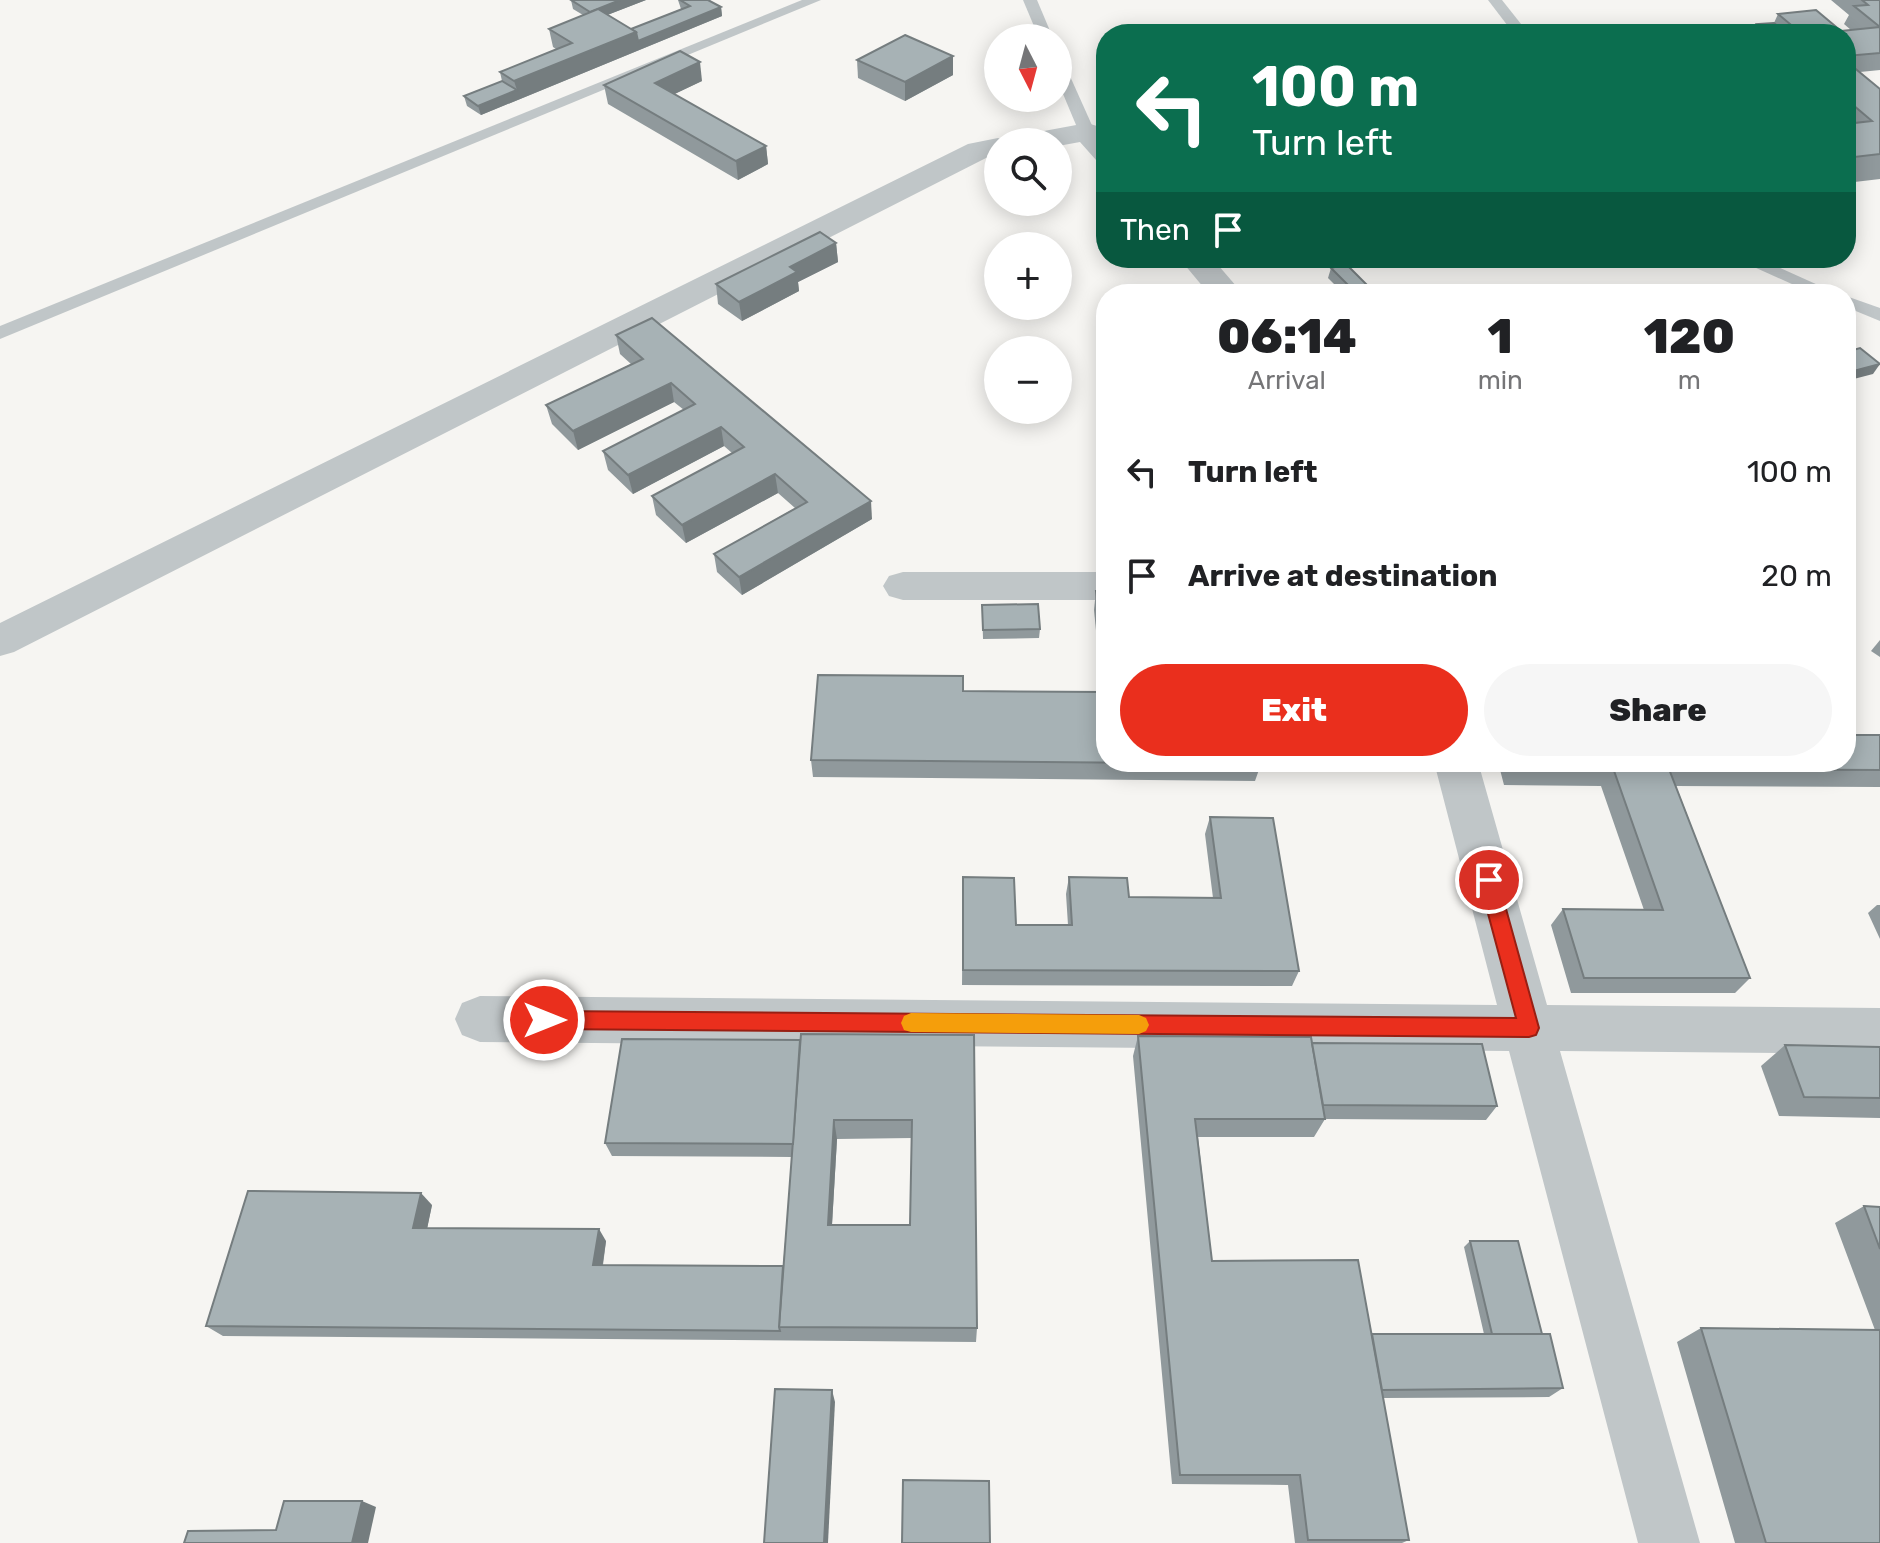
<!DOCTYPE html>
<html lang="en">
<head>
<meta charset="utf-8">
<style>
	:root { --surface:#fff; --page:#f6f6f6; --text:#202124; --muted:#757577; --accent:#ea2f1d }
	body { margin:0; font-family:Rubik,sans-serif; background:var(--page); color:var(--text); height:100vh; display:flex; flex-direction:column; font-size:30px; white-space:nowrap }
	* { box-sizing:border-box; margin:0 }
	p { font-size:26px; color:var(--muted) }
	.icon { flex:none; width:44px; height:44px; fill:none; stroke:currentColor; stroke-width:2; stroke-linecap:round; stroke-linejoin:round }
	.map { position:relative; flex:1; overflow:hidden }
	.sheet { position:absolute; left:1096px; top:284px; width:760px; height:488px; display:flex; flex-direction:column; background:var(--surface); border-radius:32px; box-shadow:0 4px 20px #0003 }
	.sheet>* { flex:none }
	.hud { position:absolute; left:1096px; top:24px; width:760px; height:244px; border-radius:32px; box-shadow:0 4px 20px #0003; background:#0b6e4f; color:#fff; overflow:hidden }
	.needle { width:52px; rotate:174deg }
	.fabs { position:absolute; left:984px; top:24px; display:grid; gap:16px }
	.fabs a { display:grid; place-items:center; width:88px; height:88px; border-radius:50%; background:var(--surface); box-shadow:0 4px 20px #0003; font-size:40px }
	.pin { position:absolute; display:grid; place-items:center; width:68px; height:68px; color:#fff; margin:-34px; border:4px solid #fff; border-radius:50%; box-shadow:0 2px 8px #0007 }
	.me { position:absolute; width:88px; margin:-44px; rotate:90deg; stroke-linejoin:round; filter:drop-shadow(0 0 6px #0008) }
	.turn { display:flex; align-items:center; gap:28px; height:168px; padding:0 24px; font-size:36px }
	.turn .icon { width:104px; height:104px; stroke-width:2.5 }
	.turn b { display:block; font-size:56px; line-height:68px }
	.then { display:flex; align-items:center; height:76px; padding:0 24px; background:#0003; gap:16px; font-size:30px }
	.eta { display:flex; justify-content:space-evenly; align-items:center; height:136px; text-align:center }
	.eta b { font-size:48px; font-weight:800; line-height:56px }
	.cta { display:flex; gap:16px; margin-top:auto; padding:16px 24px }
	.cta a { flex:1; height:92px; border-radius:48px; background:var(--accent); color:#fff; font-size:32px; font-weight:800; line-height:92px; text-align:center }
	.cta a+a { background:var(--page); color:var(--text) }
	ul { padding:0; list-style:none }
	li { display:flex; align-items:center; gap:24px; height:104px; padding:0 24px }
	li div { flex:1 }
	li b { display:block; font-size:30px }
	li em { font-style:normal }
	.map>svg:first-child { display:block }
</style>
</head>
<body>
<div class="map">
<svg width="1880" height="1543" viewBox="0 0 1880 1543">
	<rect width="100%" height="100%" fill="#f6f5f2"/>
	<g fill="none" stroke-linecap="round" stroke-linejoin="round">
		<!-- lane -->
		<g fill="#c0c6c8" fill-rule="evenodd">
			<polygon points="802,0 821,0 0,339 0,326"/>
			<polygon points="1023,0 1037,0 1053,38 1039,38"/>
			<polygon points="1488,0 1502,0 1529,34 1514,34"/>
			<polygon points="1058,61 1065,65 1095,132 1093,135 1081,135 1079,132 1058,82"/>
			<polygon points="1734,258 1758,258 1838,294 1814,294"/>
			<polygon points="1846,296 1880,308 1880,321 1846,307"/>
		</g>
		<!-- street -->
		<g fill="#c0c6c8" fill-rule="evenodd">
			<polygon points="1087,123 1097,126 1106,136 1106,163 1096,160 1080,142 1058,146 1058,142 1012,142 1017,136"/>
			<polygon points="998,138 1009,142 998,142 998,156 986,158 14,652 0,656 0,623 968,144"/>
			<polygon points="1179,258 1212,258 1243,294 1209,294"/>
			<polygon points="903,572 1106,572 1106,600 903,600 889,596 883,586 889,576"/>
			<polygon points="1434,762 1478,762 1547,1005 1880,1008 1880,1054 1560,1051 1700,1543 1638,1543 1509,1051 480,1042 462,1035 455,1019 462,1003 480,996 1497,1005"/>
		</g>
	</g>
	<!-- wall -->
	<g fill="#90999c" fill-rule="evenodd">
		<polygon points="571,0 646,0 607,15 631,29 681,9 678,0 708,0 721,7 722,16 481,115 467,106 464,96 502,81 500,72 556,49 553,47 549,29 583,15 573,9"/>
		<polygon points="1831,0 1880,0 1880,70 1860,72 1880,89 1880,179 1846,183 1846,34 1752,34 1757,24 1774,23 1778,14 1841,31 1851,30 1844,24 1849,15"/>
		<polygon points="857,60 953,75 905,101 858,78"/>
		<polygon points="702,81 674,94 766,146 768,164 738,180 608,104 604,85"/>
		<polygon points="836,243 838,262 798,282 799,291 742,321 718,304 716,284"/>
		<polygon points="1331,268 1376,294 1344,294 1328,278"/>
		<polygon points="616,335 872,519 742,595 717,572 714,554 795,508 778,493 686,543 656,515 652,496 732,453 724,446 633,494 608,470 603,451 684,410 674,402 578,450 552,424 546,405 631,364 620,354"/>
		<polygon points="1096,591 1106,591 1106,671 1100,671 1094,610"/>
		<polygon points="982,605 1040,629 1039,638 983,639"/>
		<polygon points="1880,640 1880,657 1871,651"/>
		<polygon points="963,691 1106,762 1261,764 1255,781 813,777 811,760"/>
		<polygon points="1880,735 1880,787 1676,786 1750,978 1735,993 1571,993 1551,925 1563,909 1644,910 1601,786 1504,785 1498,762 1846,762"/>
		<polygon points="1210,817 1299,971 1292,986 962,985 963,877 1016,925 1068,925 1066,894 1069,877 1129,897 1213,898 1205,834"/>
		<polygon points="1877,905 1880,905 1880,939 1868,913"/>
		<path d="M974,1035L977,1328L976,1342L223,1336L206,1326L432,1205L427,1228L606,1241L603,1265L783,1266L792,1157L612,1156L605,1143L800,1040ZM912,1138L910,1225H832L837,1139Z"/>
		<polygon points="1138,1036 1312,1043 1497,1106 1486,1120 1325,1119 1314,1137 1198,1137 1212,1261 1372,1334 1484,1334 1464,1247 1470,1241 1542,1334 1563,1388 1549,1397 1383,1398 1409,1540 1402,1543 1295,1543 1288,1485 1172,1484 1133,1056"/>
		<polygon points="1785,1045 1880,1047 1880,1118 1779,1116 1761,1066"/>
		<polygon points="1864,1206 1880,1207 1880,1543 1735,1543 1677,1342 1701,1328 1875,1330 1835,1223"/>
	</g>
	<!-- shaded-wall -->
	<g fill="#757d7f">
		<polygon points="620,0 646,0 592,21 590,12"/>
		<polygon points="721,7 722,16 481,115 478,106 517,90 514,81 636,32"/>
		<polygon points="953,56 953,75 905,101 905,82"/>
		<polygon points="700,62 702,81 658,102 655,83"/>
		<polygon points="766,146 768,164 738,180 736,161"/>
		<polygon points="836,243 838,262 798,282 799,291 742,321 739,302 790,267"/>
		<polygon points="1880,364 1873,374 1846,381 1846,373"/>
		<polygon points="671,383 674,402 578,450 573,431"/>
		<polygon points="721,427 724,446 633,494 628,475"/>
		<polygon points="775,474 778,493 686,543 682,525"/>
		<polygon points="871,501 872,519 742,595 739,577"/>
		<polygon points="834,1120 837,1139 831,1241 828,1225"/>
		<polygon points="421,1193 432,1205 425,1239 413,1228"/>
		<polygon points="599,1229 606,1241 601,1276 593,1265"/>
		<polygon points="832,1390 835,1402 828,1543 824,1543"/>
		<polygon points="362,1501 376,1507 368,1543 352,1543"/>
	</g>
	<!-- building -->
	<g fill="#a7b2b5" stroke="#757d7f" stroke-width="2" fill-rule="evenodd">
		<polygon points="571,0 620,0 590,12"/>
		<polygon points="680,0 708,0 721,7 638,41 636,32 631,29 690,6"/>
		<polygon points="1862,0 1880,0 1880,27 1854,6 1868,5"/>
		<polygon points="598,9 636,32 514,81 500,72 572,43 549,29"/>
		<polygon points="1816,10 1841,31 1880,27 1880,53 1846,56 1846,34 1802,34 1778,14"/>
		<polygon points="1774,23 1787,34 1756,34 1766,33 1757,24"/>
		<polygon points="905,35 953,56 905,82 857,60"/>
		<polygon points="680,51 700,62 655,83 766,146 736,161 604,85"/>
		<polygon points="1846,61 1880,89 1880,154 1846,158 1846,124 1872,121 1846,99"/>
		<polygon points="502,81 517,90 478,106 464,96"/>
		<polygon points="820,232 836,243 790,267 797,272 739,302 716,284"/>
		<polygon points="1346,264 1376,294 1357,294 1331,268"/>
		<polygon points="652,318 871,501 739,577 714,554 807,502 775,474 682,525 652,496 744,447 721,427 628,475 603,451 695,404 671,383 573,431 546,405 643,359 616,335"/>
		<polygon points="1860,348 1880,364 1846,373 1846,352"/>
		<polygon points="1096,591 1106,591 1106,653 1103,653"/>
		<polygon points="1038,604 1040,629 983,630 982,605"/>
		<polygon points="818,675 963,676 963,691 1104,692 1106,717 1106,762 1260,762 1261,764 811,760"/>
		<polygon points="1846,735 1880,735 1880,770 1669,769 1750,978 1584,978 1563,909 1663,910 1613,768 1515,768 1513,762 1846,762"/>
		<polygon points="1210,817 1273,818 1299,971 963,970 963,877 1014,878 1016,925 1072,925 1069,877 1127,878 1129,897 1221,898"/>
		<path d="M801,1034L974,1035L977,1328L779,1327ZM834,1120H912L910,1225H828Z"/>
		<polygon points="1138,1036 1311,1037 1325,1119 1195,1119 1212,1261 1358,1260 1409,1540 1308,1540 1300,1475 1180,1475"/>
		<polygon points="622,1039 800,1040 793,1144 605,1143"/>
		<polygon points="1312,1043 1482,1044 1497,1106 1323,1105"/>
		<polygon points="1785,1045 1880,1047 1880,1098 1804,1097"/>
		<polygon points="248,1191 421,1193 413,1228 599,1229 593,1265 783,1266 779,1327 780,1331 206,1326"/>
		<polygon points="1864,1206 1880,1207 1880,1249"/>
		<polygon points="1470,1241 1518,1241 1542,1334 1492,1334"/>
		<polygon points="1701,1328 1880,1330 1880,1543 1766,1543"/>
		<polygon points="1372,1334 1550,1334 1563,1388 1382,1390"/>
		<polygon points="775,1389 832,1390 824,1543 764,1543"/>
		<polygon points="903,1480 989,1481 990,1543 902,1543"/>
		<polygon points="284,1501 362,1501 352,1543 184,1543 188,1531 276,1530"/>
	</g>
	<!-- route -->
	<polygon fill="#ea2f1d" stroke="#981f13" stroke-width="2" points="1489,872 1495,874 1498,880 1539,1028 1536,1035 1529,1037 544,1029 537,1027 533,1020 537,1013 544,1011 1516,1018 1479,880 1482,874"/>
	<!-- slow -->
	<polygon fill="#f59e0b" points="911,1013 1139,1015 1146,1018 1149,1025 1146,1031 1139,1034 911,1032 904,1030 901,1023 904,1016"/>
</svg>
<div class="fabs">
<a><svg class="needle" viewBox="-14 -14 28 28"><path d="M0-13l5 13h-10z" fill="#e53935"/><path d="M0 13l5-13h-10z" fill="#757577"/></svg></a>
<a><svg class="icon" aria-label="search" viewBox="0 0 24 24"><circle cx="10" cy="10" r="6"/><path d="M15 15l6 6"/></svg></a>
<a>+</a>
<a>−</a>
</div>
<div class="pin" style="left:1489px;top:880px;background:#d93025"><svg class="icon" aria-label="arrive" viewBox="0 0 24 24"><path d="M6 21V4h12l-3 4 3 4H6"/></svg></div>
<svg class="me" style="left:544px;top:1020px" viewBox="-20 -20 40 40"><circle r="17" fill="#ea2f1d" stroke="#fff" stroke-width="3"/><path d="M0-11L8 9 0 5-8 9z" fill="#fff"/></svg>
<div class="hud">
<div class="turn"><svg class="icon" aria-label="left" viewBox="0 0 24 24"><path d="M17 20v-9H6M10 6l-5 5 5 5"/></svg><div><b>100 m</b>Turn left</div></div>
<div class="then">Then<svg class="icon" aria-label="arrive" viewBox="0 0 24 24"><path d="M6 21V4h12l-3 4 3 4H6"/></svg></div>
</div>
<section class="sheet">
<div class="eta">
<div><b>06:14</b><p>Arrival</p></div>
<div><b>1</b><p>min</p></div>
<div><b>120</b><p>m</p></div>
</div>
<ul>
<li><svg class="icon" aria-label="left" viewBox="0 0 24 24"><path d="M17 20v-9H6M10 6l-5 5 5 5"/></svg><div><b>Turn left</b></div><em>100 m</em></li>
<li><svg class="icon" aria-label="arrive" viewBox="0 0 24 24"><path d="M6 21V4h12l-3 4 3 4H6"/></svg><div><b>Arrive at destination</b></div><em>20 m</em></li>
</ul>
<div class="cta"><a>Exit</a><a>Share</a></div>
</section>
</div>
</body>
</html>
